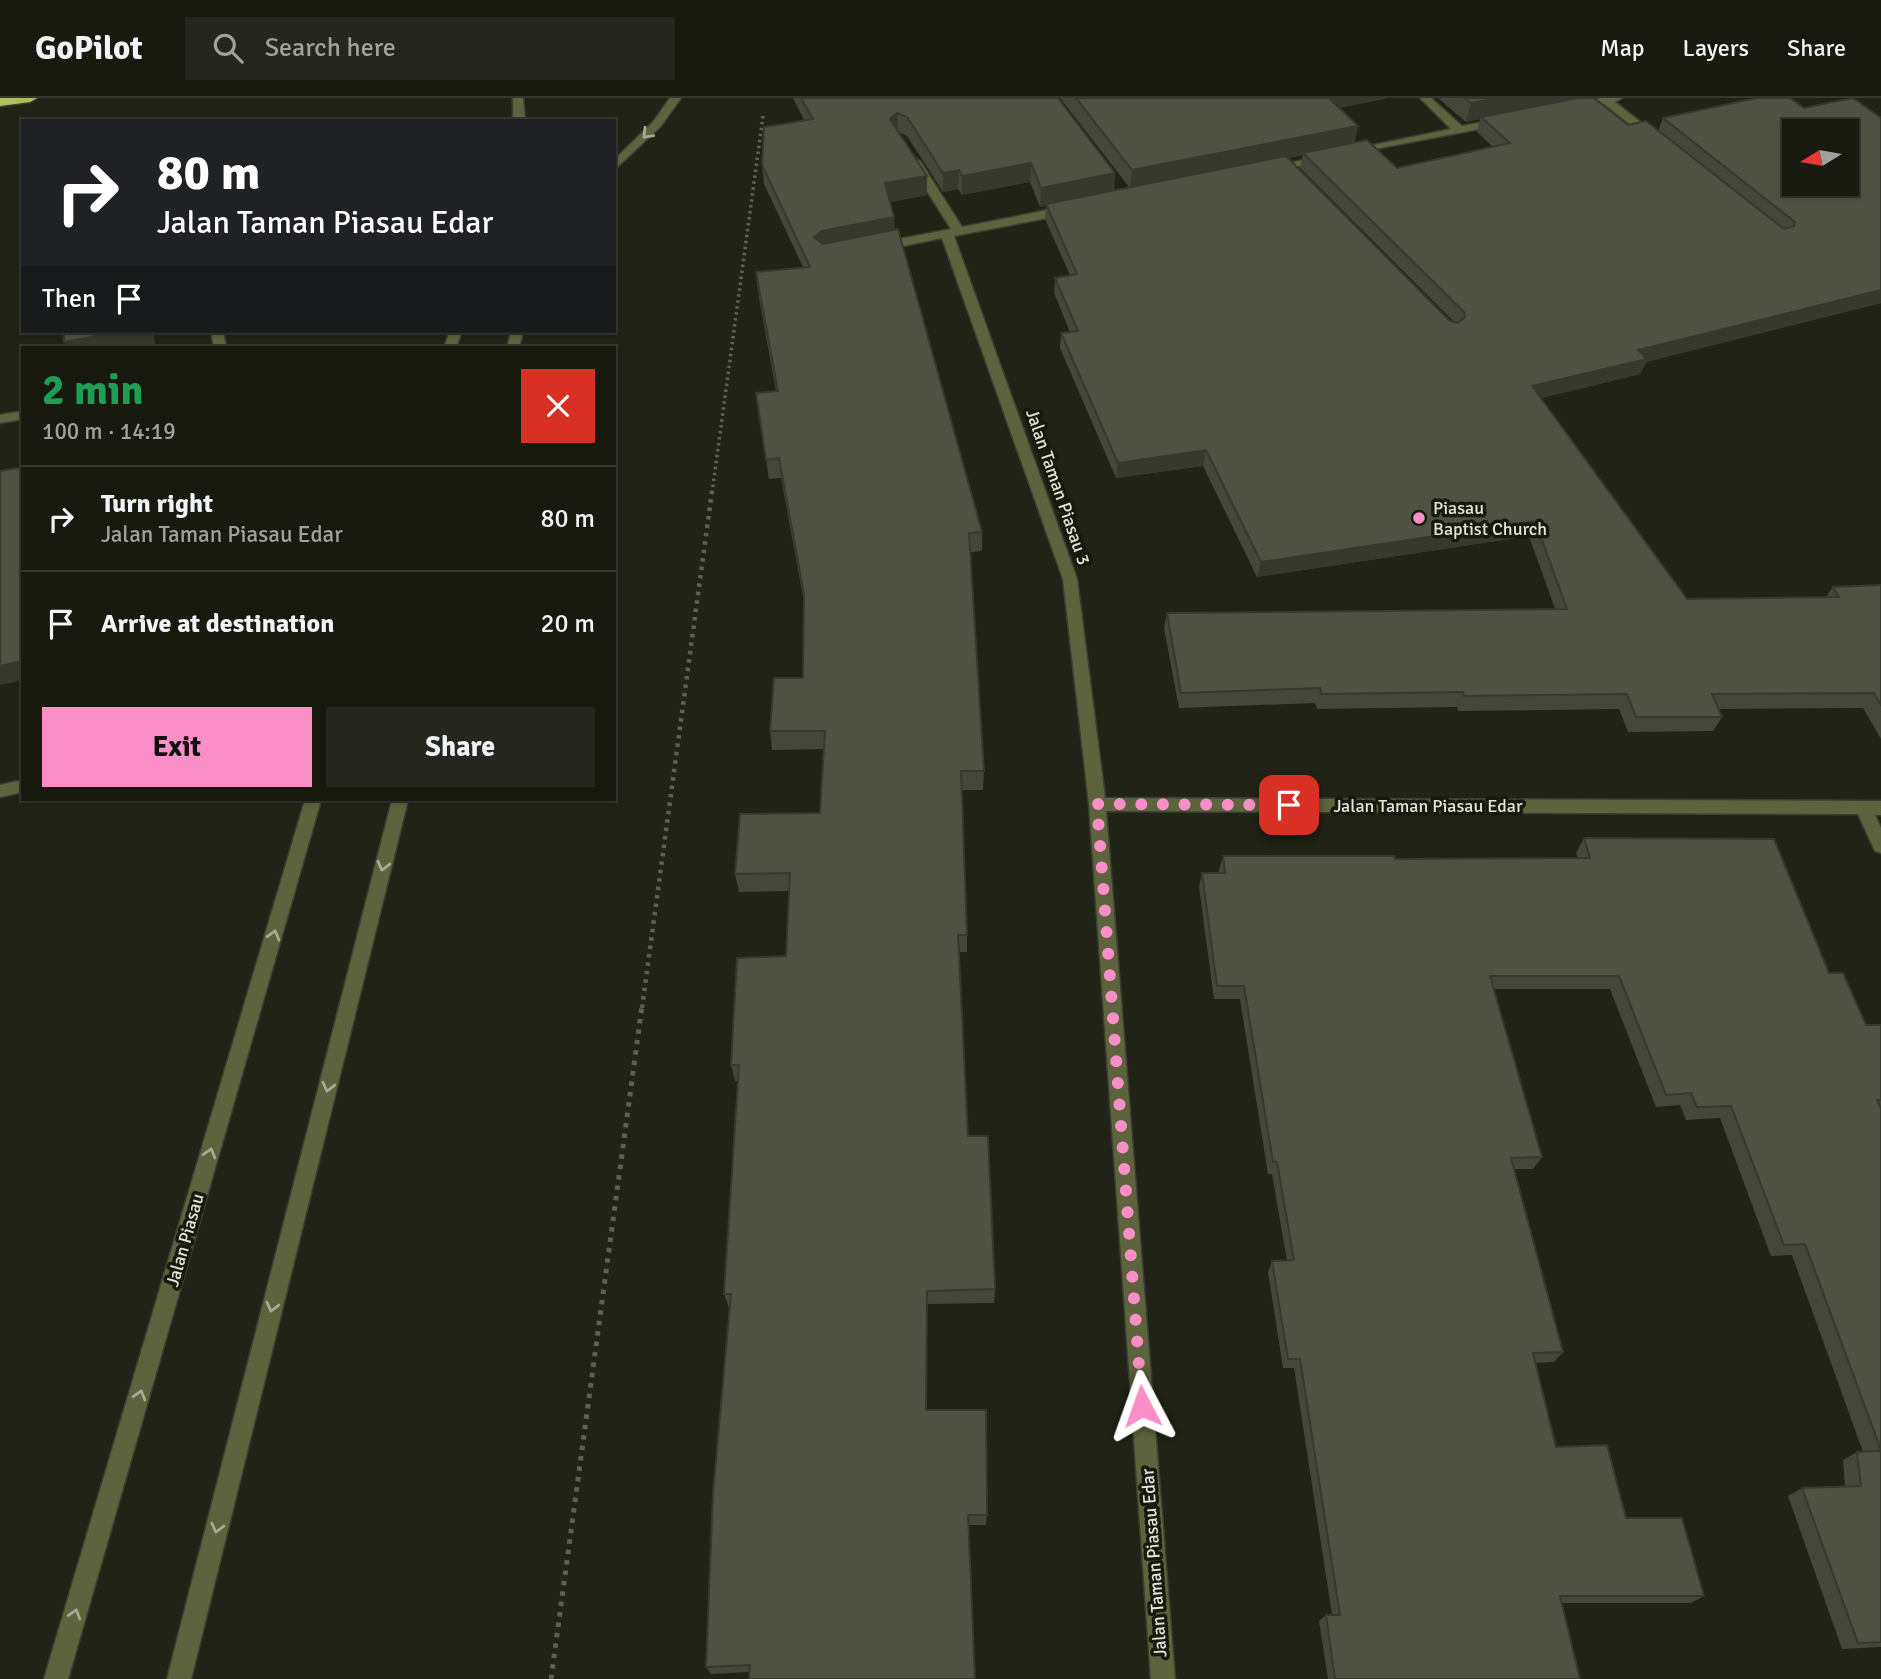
<!DOCTYPE html>
<html lang="en">
<head>
<meta charset="utf-8">
<style>
	:root { --surface:#181a10; --page:#25271e; --text:#f1f3f6; --muted:#9fa19f; --line:#363830; --accent:#fa8fc8 }
	body { margin:0; font-family:Signika,sans-serif; background:var(--page); color:var(--text); height:100vh; display:flex; flex-direction:column; font-size:26px; white-space:nowrap }
	* { box-sizing:border-box; margin:0 }
	p { font-size:23px; color:var(--muted) }
	.icon { flex:none; width:38px; height:38px; fill:none; stroke:currentColor; stroke-width:2; stroke-linecap:round; stroke-linejoin:round }
	.map { position:relative; flex:1; overflow:hidden }
	.drawer { position:absolute; left:21px; top:248px; width:595px; height:455px; display:flex; flex-direction:column; background:var(--surface); border-radius:0px; box-shadow:0 2px 5px #0004,0 0 0 2px var(--line) }
	.drawer>* { flex:none }
	.top-card { position:absolute; left:21px; top:21px; width:595px; height:214px; border-radius:0px; box-shadow:0 2px 5px #0004,0 0 0 2px var(--line); background:#202124; color:#fff; overflow:hidden }
	.needle { width:46px; rotate:259deg }
	.controls { position:absolute; left:1782px; top:21px; display:grid; gap:14px }
	.controls a { display:grid; place-items:center; width:77px; height:77px; border-radius:0px; background:var(--surface); box-shadow:0 2px 5px #0004,0 0 0 2px var(--line); font-size:35px }
	.pin { position:absolute; display:grid; place-items:center; width:60px; height:60px; color:#fff; margin:-30px; border-radius:14px; box-shadow:0 4px 10px #0006 }
	.me { position:absolute; width:77px; margin:-38px; rotate:356deg; stroke-linejoin:round; filter:drop-shadow(0 0 5px #0008) }
	.turn { display:flex; align-items:center; gap:24px; height:147px; padding:0 21px; font-size:32px }
	.turn .icon { width:91px; height:91px; stroke-width:2.5 }
	.turn b { display:block; font-size:49px; line-height:60px }
	.then { display:flex; align-items:center; height:66px; padding:0 21px; background:#0003; gap:14px; font-size:26px }
	.round { display:grid; place-items:center; flex:none; width:74px; height:74px; border-radius:0px; background:var(--page) }
	.headline { display:flex; align-items:center; justify-content:space-between; height:119px; padding:0 21px }
	h1 { font-size:42px; font-weight:700; line-height:52px; color:#1e9e55 }
	.cta { display:flex; gap:14px; margin-top:auto; padding:14px 21px }
	.cta a { flex:1; height:80px; border-radius:0px; background:var(--accent); color:#111; font-size:28px; font-weight:700; line-height:80px; text-align:center }
	.cta a+a { background:var(--page); color:var(--text) }
	ul { padding:0; list-style:none }
	li { display:flex; align-items:center; gap:21px; height:105px; padding:0 21px; border-top:2px solid var(--line) }
	li div { flex:1 }
	li b { display:block; font-size:26px }
	li em { font-style:normal }
	header { display:flex; align-items:center; gap:42px; box-sizing:border-box; height:98px; padding:0 35px; background:var(--surface); border-bottom:2px solid var(--line) }
	header strong { font-size:33px }
	nav { display:flex; gap:38px; margin-inline-start:auto; font-size:24px }
	.search { width:490px; height:63px; background:var(--page); display:flex; align-items:center; gap:18px; box-sizing:border-box; padding:0 24px; border-radius:0px; color:var(--muted); font-size:26px }
	.map>svg:first-child { display:block }
</style>
</head>
<body>
<header>
<strong>GoPilot</strong>
<div class="search"><svg class="icon" aria-label="search" viewBox="0 0 24 24"><circle cx="10" cy="10" r="6"/><path d="M15 15l6 6"/></svg>Search here</div>
<nav><a>Map</a><a>Layers</a><a>Share</a></nav>
</header>
<div class="map">
<svg width="1881" height="1581" viewBox="0 0 1881 1581">
	<rect width="100%" height="100%" fill="#202316"/>
	<g fill="none" stroke-linecap="round" stroke-linejoin="round">
		<defs>
			<g id="minor">
				<polygon points="513,0 523,0 525,23 513,23"/>
				<polygon points="670,0 681,0 661,28 614,72 614,62 653,24"/>
				<polygon points="1420,0 1431,0 1462,28 1500,21 1506,24 1500,27 1349,56 1349,52 1451,31"/>
				<polygon points="1600,0 1622,0 1615,4 1657,37 1657,41 1649,41 1604,6 1575,11 1570,8"/>
				<polygon points="1325,57 1331,60 1329,62 1270,74 1264,71"/>
				<polygon points="914,60 920,63 962,129 1068,108 1074,112 1068,116 954,138 1077,481 1105,700 1881,703 1881,717 1875,717 1881,730 1881,755 1875,753 1858,716 1106,713 1175,1581 1151,1581 1089,706 1063,481 942,140 879,153 873,149 879,145 951,131 908,63"/>
				<polygon points="211,233 223,233 226,250 214,250"/>
				<polygon points="450,233 462,233 456,250 444,250"/>
				<polygon points="511,233 523,233 519,250 507,250"/>
				<polygon points="23,313 23,321 0,325 0,317"/>
				<polygon points="23,682 23,694 0,699 0,687"/>
				<polygon points="305,702 321,702 68,1581 44,1581"/>
				<polygon points="392,702 408,702 191,1581 167,1581"/>
			</g>
			<polygon id="highway" points="0,0 37,0 30,4 0,8"/>
		</defs>
		<!-- minor casing -->
		<use href="#minor" stroke="#3b3e32" stroke-width="3"/>
		<!-- highway casing -->
		<use href="#highway" stroke="#3b3e32" stroke-width="3"/>
		<!-- path-far2 -->
		<polyline stroke="#5d6054" stroke-width="3.5" stroke-dasharray="2.5 3.5" stroke-linecap="butt" points="712,395 763,18"/>
		<!-- path-far1 -->
		<polyline stroke="#5d6054" stroke-width="4.5" stroke-dasharray="3.5 5" stroke-linecap="butt" points="642,910 712,393"/>
		<!-- path -->
		<polyline stroke="#5d6054" stroke-width="5" stroke-dasharray="4.5 6" stroke-linecap="butt" points="551,1581 642,908"/>
		<!-- minor -->
		<use href="#minor" fill="#5c633d" fill-rule="evenodd"/>
		<!-- highway -->
		<use href="#highway" fill="#adbf5a" fill-rule="evenodd"/>
	</g>
	<!-- wall -->
	<g fill="#44473a" fill-rule="evenodd">
		<path d="M793,0H1058L1115,75L1114,92L1129,89L1060,0H1387L1339,10L1358,28L1354,44L1397,70L1493,49L1477,34L1480,21L1466,24L1438,0H1575L1628,27L1658,33L1663,20L1804,10L1881,20V205L1646,264L1640,276L1541,300L1687,501L1826,499L1833,489L1881,487V641L1863,610L1719,611L1722,619L1713,633L1628,634L1619,611L1458,613L1457,609L1317,611L1315,605L1179,610L1164,530L1167,515L1555,511L1529,438L1257,479L1203,368L1116,380L1060,250L1061,235L1070,234L1054,195L1055,180L1070,177L1045,121L1046,108L1040,109L1030,84L962,97L958,91L943,94L907,38L898,34L927,97L890,104L895,132L982,434V453L971,454L984,673L983,692H962L967,837V854H959L968,1038L995,1191L994,1205L927,1206L926,1312L987,1417L986,1427H968L750,1574L711,1576L706,1569L730,1210H729L724,1196L738,983H735L731,967L786,858L789,793L739,794L735,776L820,715L823,651L772,652L770,633L803,580L804,504L781,380L769,381L756,295L776,293L758,194L756,174L803,169L764,86L762,67L804,22ZM1303,57L1300,70L1454,224L1450,223L1288,60Z"/>
		<polygon points="1584,740 1829,875 1866,927 1881,927 1881,1549 1842,1551 1788,1398 1802,1390 1845,1388 1843,1362 1857,1354 1863,1354 1792,1157 1771,1158 1720,1020 1686,1022 1680,1007 1656,1009 1610,891 1494,891 1542,1059 1533,1071 1514,1071 1563,1254 1554,1264 1536,1265 1556,1349 1704,1498 1691,1505 1562,1505 1580,1581 1328,1581 1319,1523 1326,1517 1332,1517 1294,1270 1283,1270 1268,1174 1272,1163 1287,1163 1272,1076 1268,1076 1240,901 1214,901 1199,789 1202,775 1219,775 1219,772 1223,758 1395,761 1578,760 1576,755"/>
	</g>
	<!-- shaded-wall -->
	<g fill="#37392f">
		<polygon points="1322,0 1387,0 1320,14"/>
		<polygon points="1498,0 1575,0 1574,3 1481,19 1480,21 1466,24 1471,5"/>
		<polygon points="897,15 898,34 890,21"/>
		<polygon points="1358,28 1354,47 1303,55 1303,57 1130,91 1132,72"/>
		<polygon points="1031,65 1030,84 962,97 962,78"/>
		<polygon points="959,72 958,91 943,94 943,75"/>
		<polygon points="1115,75 1113,94 1046,106 1046,108 1040,109 1041,90"/>
		<polygon points="927,78 927,97 885,105 885,85"/>
		<polygon points="894,119 895,138 823,152 814,139 822,133"/>
		<polygon points="1881,192 1881,205 1646,264 1640,276 1526,304 1532,288 1638,252"/>
		<polygon points="124,233 154,233 155,248 143,250 68,250 64,244"/>
		<polygon points="1206,352 1203,368 1116,380 1118,365"/>
		<polygon points="1535,423 1529,438 1257,479 1261,464"/>
		<polygon points="23,563 23,582 0,587 0,568"/>
	</g>
	<!-- building -->
	<g fill="#4f5243" stroke="#37392f" stroke-width="2" fill-rule="evenodd">
		<polygon points="801,0 1058,0 1115,75 1041,90 1031,65 962,78 959,72 943,75 907,19 897,15 890,21 927,78 885,85 894,119 822,133 814,139 823,146 898,131 982,434 969,435 984,673 961,673 967,837 958,837 968,1038 988,1038 995,1191 927,1193 926,1312 986,1312 987,1417 968,1417 975,1581 749,1581 750,1567 706,1569 713,1395 731,1196 724,1196 739,967 731,967 737,860 786,858 790,775 735,776 740,716 820,715 825,633 770,633 774,580 803,580 804,496 779,360 766,362 756,295 778,293 756,174 810,169 762,67 764,29 813,21"/>
		<polygon points="1076,0 1329,0 1358,28 1132,72"/>
		<polygon points="1465,0 1498,0 1471,5"/>
		<path d="M1578,0H1594L1628,27L1646,23L1784,131L1794,128L1795,124L1663,20L1757,0H1790L1804,10L1853,0L1881,20V192L1638,252L1647,261L1532,288L1687,501L1839,499L1833,489L1881,487V607L1874,595L1712,596L1722,619H1636L1627,596L1464,598L1463,594L1321,596L1320,590L1181,595L1167,515L1567,511L1535,423L1261,464L1206,352L1118,365L1061,235L1078,233L1055,180L1077,176L1046,106L1286,58L1450,223L1458,225L1465,219L1464,214L1303,55L1367,42L1397,70L1510,45L1481,19ZM1794,33H1846V86H1794Z"/>
		<polygon points="64,233 124,233 64,244"/>
		<polygon points="23,369 23,563 0,568 0,373"/>
		<polygon points="1584,740 1774,741 1829,875 1843,875 1866,927 1881,927 1881,1002 1877,1002 1881,1010 1881,1352 1805,1146 1784,1147 1731,1008 1697,1009 1691,995 1666,997 1619,878 1490,878 1542,1059 1511,1060 1563,1254 1533,1255 1556,1349 1607,1347 1626,1420 1682,1420 1704,1498 1560,1498 1580,1581 1335,1581 1326,1517 1340,1517 1300,1261 1288,1261 1272,1163 1294,1162 1277,1064 1273,1064 1244,888 1217,888 1202,775 1225,775 1223,758 1394,758 1395,761 1590,760"/>
		<polygon points="1881,1353 1881,1544 1858,1545 1802,1390 1861,1388 1857,1354"/>
	</g>
	<!-- one-way arrows -->
	<defs><path id="oneway-chevron" d="M-2-3.5L2.5 0L-2 3.5" fill="none" stroke-width="1.6" stroke-linecap="round" stroke-linejoin="round" transform="scale(1.75)"/></defs>
	<g stroke="#a6aa94">
		<use href="#oneway-chevron" transform="translate(647 36) rotate(134)"/>
		<use href="#oneway-chevron" transform="translate(383 768) rotate(104)"/>
		<use href="#oneway-chevron" transform="translate(274 837) rotate(-74)"/>
		<use href="#oneway-chevron" transform="translate(328 989) rotate(104)"/>
		<use href="#oneway-chevron" transform="translate(210 1055) rotate(-74)"/>
		<use href="#oneway-chevron" transform="translate(272 1209) rotate(104)"/>
		<use href="#oneway-chevron" transform="translate(140 1297) rotate(-74)"/>
		<use href="#oneway-chevron" transform="translate(217 1430) rotate(104)"/>
		<use href="#oneway-chevron" transform="translate(75 1516) rotate(-73)"/>
	</g>
	<g fill="none" stroke-linecap="round" stroke-linejoin="round">
		<!-- route -->
		<polyline stroke="#fa8fc8" stroke-width="12" stroke-dasharray="0 21.6" points="1142,1308 1097,706 1289,707"/>
	</g>
	<!-- markers -->
	<circle fill="#fa8fc8" stroke="#171a0d" stroke-width="2.5" cx="1419" cy="420" r="7"/>
	<g text-anchor="middle" stroke-width="7" stroke-linejoin="round" paint-order="stroke">
		<!-- street labels -->
		<g font-size="18" fill="#e2e4db" stroke="#171a0d">
			<text transform="translate(1058 389) rotate(71)" y="6">Jalan Taman Piasau 3</text>
			<text x="1428" y="714">Jalan Taman Piasau Edar</text>
			<text transform="translate(185 1142) rotate(-74)" y="6">Jalan Piasau</text>
			<text transform="translate(1154 1465) rotate(-94)" y="6">Jalan Taman Piasau Edar</text>
		</g>
		<!-- poi labels -->
		<g font-size="18" fill="#e2e4db" stroke="#171a0d" text-anchor="start">
			<text x="1433" y="416">Piasau<tspan x="1433" dy="21">Baptist Church</tspan></text>
		</g>
	</g>
</svg>
<div class="controls">
<a><svg class="needle" viewBox="-14 -14 28 28"><path d="M0-13l5 13h-10z" fill="#e53935"/><path d="M0 13l5-13h-10z" fill="#9fa19f"/></svg></a>
</div>
<div class="pin" style="left:1289px;top:707px;background:#d93025"><svg class="icon" aria-label="arrive" viewBox="0 0 24 24"><path d="M6 21V4h12l-3 4 3 4H6"/></svg></div>
<svg class="me" style="left:1142px;top:1308px" viewBox="-20 -20 40 40"><path d="M0-17L14 15 0 8-14 15z" fill="#fa8fc8" stroke="#fff" stroke-width="4"/></svg>
<div class="top-card">
<div class="turn"><svg class="icon" aria-label="right" viewBox="0 0 24 24"><path d="M7 20v-9h11M14 6l5 5-5 5"/></svg><div><b>80 m</b>Jalan Taman Piasau Edar</div></div>
<div class="then">Then<svg class="icon" aria-label="arrive" viewBox="0 0 24 24"><path d="M6 21V4h12l-3 4 3 4H6"/></svg></div>
</div>
<section class="drawer">
<div class="headline"><div><h1>2 min</h1><p>100 m · 14:19</p></div><a class="round" style="background:#d93025;color:#fff"><svg class="icon" aria-label="close" viewBox="0 0 24 24"><path d="M6 6l12 12M18 6L6 18"/></svg></a></div>
<ul>
<li><svg class="icon" aria-label="right" viewBox="0 0 24 24"><path d="M7 20v-9h11M14 6l5 5-5 5"/></svg><div><b>Turn right</b><p>Jalan Taman Piasau Edar</p></div><em>80 m</em></li>
<li><svg class="icon" aria-label="arrive" viewBox="0 0 24 24"><path d="M6 21V4h12l-3 4 3 4H6"/></svg><div><b>Arrive at destination</b></div><em>20 m</em></li>
</ul>
<div class="cta"><a>Exit</a><a>Share</a></div>
</section>
</div>
</body>
</html>
